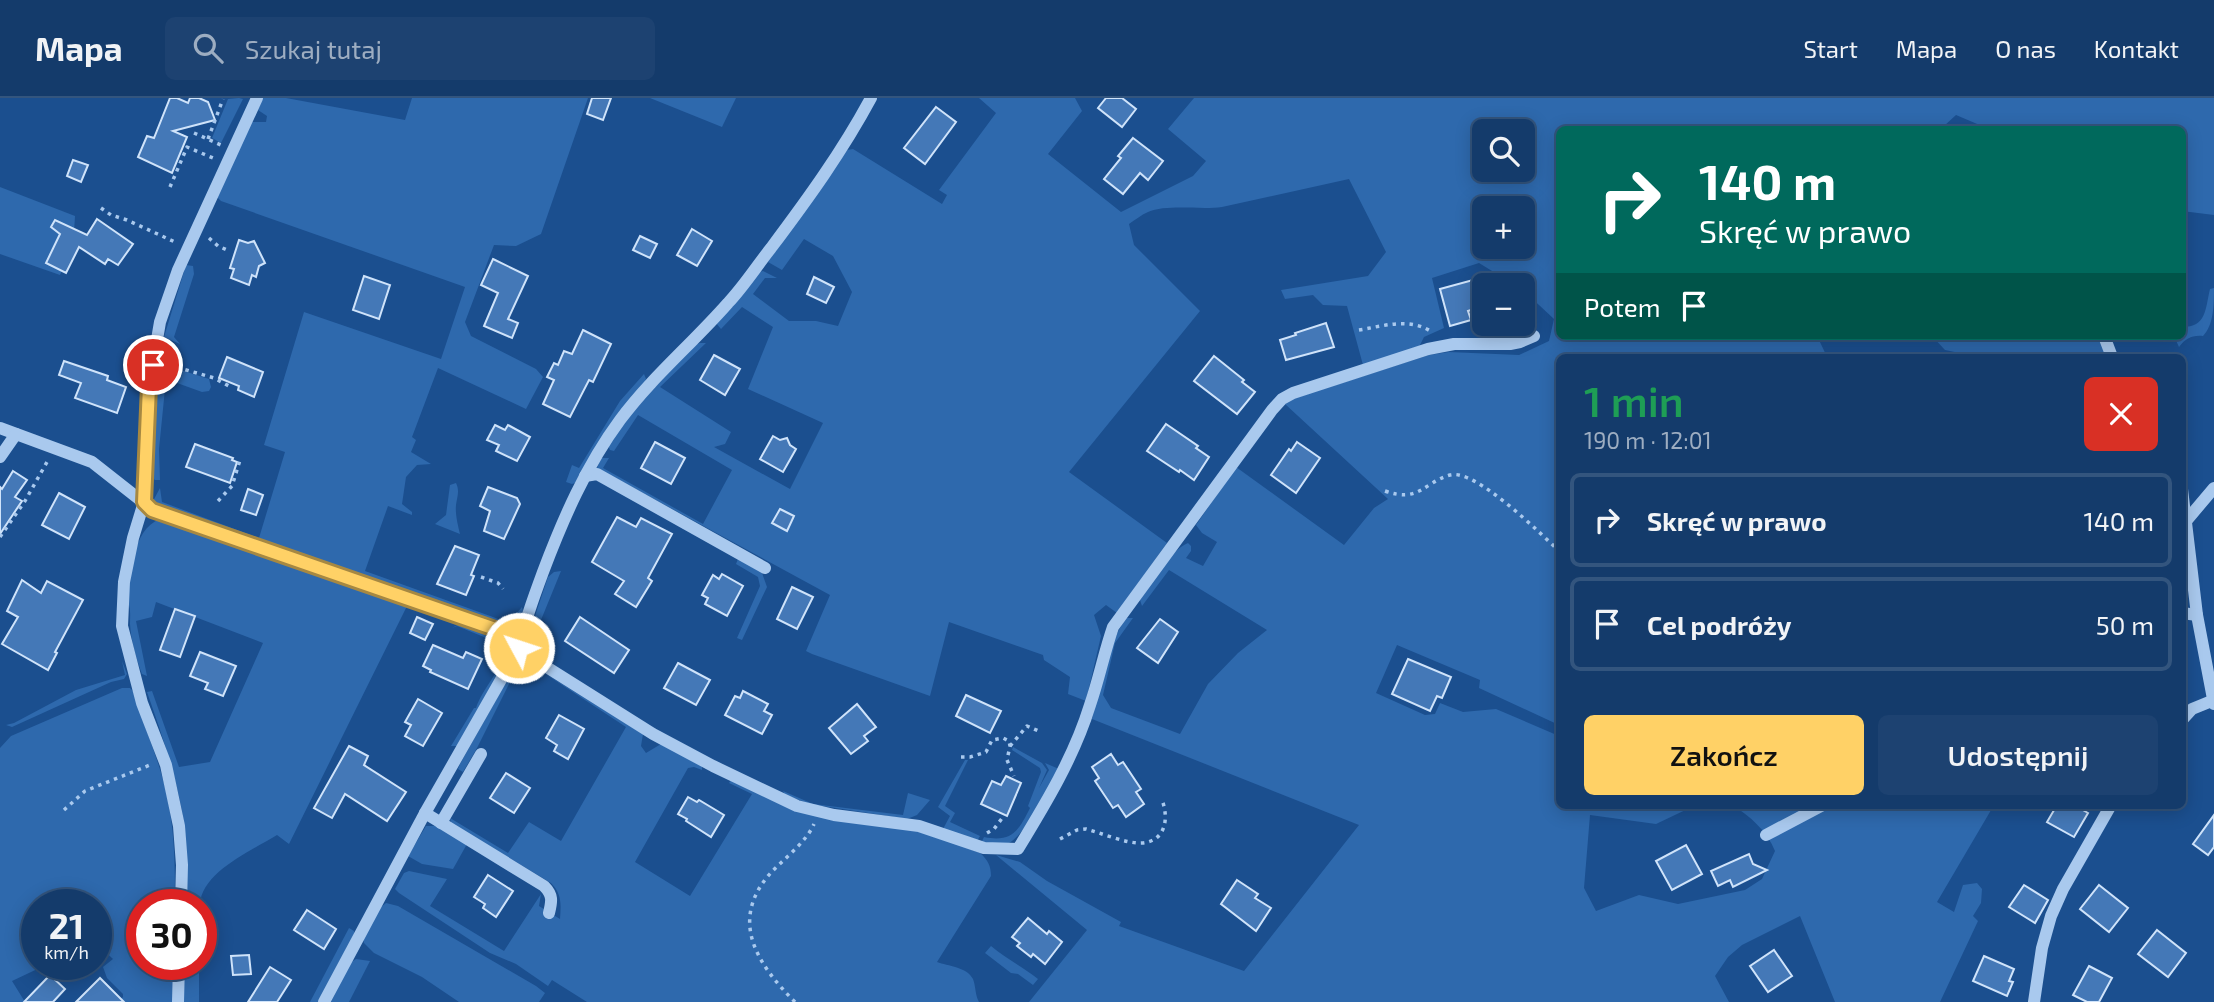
<!DOCTYPE html>
<html lang="pl">
<head>
<meta charset="utf-8">
<style>
	:root { --surface:#143b6b; --page:#1d4271; --text:#f1f3f6; --muted:#9dadc1; --line:#33557e; --accent:#ffd166 }
	body { margin:0; font-family:"Exo 2",sans-serif; background:var(--page); color:var(--text); height:100vh; display:flex; flex-direction:column; font-size:26px; white-space:nowrap }
	* { box-sizing:border-box; margin:0 }
	p { font-size:23px; color:var(--muted) }
	.icon { flex:none; width:38px; height:38px; fill:none; stroke:currentColor; stroke-width:2; stroke-linecap:round; stroke-linejoin:round }
	.map { position:relative; flex:1; overflow:hidden }
	.drawer { position:absolute; left:1556px; top:256px; width:630px; height:455px; display:flex; flex-direction:column; background:var(--surface); border-radius:10px; box-shadow:0 4px 18px #0003,0 0 0 2px var(--line) }
	.drawer>* { flex:none }
	.top-card { position:absolute; left:1556px; top:28px; width:630px; height:214px; border-radius:10px; box-shadow:0 4px 18px #0003,0 0 0 2px var(--line); background:#00695c; color:#fff; overflow:hidden }
	.tools { position:absolute; left:1472px; top:21px; display:grid; gap:14px }
	.tools a { display:grid; place-items:center; width:63px; height:63px; border-radius:10px; background:var(--surface); box-shadow:0 4px 18px #0003,0 0 0 2px var(--line); font-size:35px }
	.speed { position:absolute; left:21px; top:791px; display:flex; gap:14px; font-size:35px; font-weight:700; text-align:center }
	.speed>* { display:grid; place-content:center; width:91px; height:91px; border-radius:50%; background:var(--surface); box-shadow:0 4px 18px #0003,0 0 0 2px var(--line); line-height:1 }
	.speed small { font-size:18px; font-weight:400 }
	.speed .limit { border:10px solid #d22; background:#fff; color:#111 }
	.pin { position:absolute; display:grid; place-items:center; width:60px; height:60px; color:#fff; margin:-30px; border:4px solid #fff; border-radius:50%; box-shadow:0 2px 7px #0007 }
	.me { position:absolute; width:77px; margin:-38px; rotate:310deg; stroke-linejoin:round; filter:drop-shadow(0 0 5px #0008) }
	.turn { display:flex; align-items:center; gap:24px; height:147px; padding:0 28px; font-size:32px }
	.turn .icon { width:91px; height:91px; stroke-width:2.5 }
	.turn b { display:block; font-size:49px; line-height:60px }
	.then { display:flex; align-items:center; height:66px; padding:0 28px; background:#0003; gap:14px; font-size:26px }
	.round { display:grid; place-items:center; flex:none; width:74px; height:74px; border-radius:10px; background:var(--page) }
	.headline { display:flex; align-items:center; justify-content:space-between; height:119px; padding:0 28px }
	h1 { font-size:42px; font-weight:600; line-height:52px; color:#1e9e55 }
	.action { display:flex; gap:14px; margin-top:auto; padding:14px 28px }
	.action a { flex:1; height:80px; border-radius:10px; background:var(--accent); color:#111; font-size:28px; font-weight:600; line-height:80px; text-align:center }
	.action a+a { background:var(--page); color:var(--text) }
	ul { padding:0; list-style:none }
	li { display:flex; align-items:center; gap:21px; height:94px; margin:0 14px 10px; padding:0 14px; border:4px solid var(--line); border-radius:10px }
	li div { flex:1 }
	li b { display:block; font-size:26px }
	li em { font-style:normal }
	header { display:flex; align-items:center; gap:42px; box-sizing:border-box; height:98px; padding:0 35px; background:var(--surface); border-bottom:2px solid var(--line) }
	header strong { font-size:33px }
	nav { display:flex; gap:38px; margin-inline-start:auto; font-size:24px }
	.search { width:490px; height:63px; background:var(--page); display:flex; align-items:center; gap:18px; box-sizing:border-box; padding:0 24px; border-radius:10px; color:var(--muted); font-size:26px }
	.map>svg:first-child { display:block }
</style>
</head>
<body>
<header>
<strong>Mapa</strong>
<div class="search"><svg class="icon" aria-label="search" viewBox="0 0 24 24"><circle cx="10" cy="10" r="6"/><path d="M15 15l6 6"/></svg>Szukaj tutaj</div>
<nav><a>Start</a><a>Mapa</a><a>O nas</a><a>Kontakt</a></nav>
</header>
<div class="map">
<svg width="2214" height="904" viewBox="0 0 2214 904">
	<rect width="100%" height="100%" fill="#1b4f8f"/>
	<!-- green -->
	<g fill="#2e69ad" fill-rule="evenodd">
		<polygon points="239,0 243,1 221,45 212,40 228,1"/>
		<path d="M263,0H286L405,22L412,0H588L541,136L516,148L494,147L465,224L471,238L536,271L543,279L526,311L438,270L412,339L416,342L411,354L431,366L417,367L406,379L402,406L412,414V417L388,408L365,473L504,523L516,516L522,509L523,513L514,527H500C386,487 272,449 159,408L153,403L160,390L162,404L259,440L285,354L264,347L304,214L441,261L465,189L221,103L217,99L252,24H266L267,18L258,12Z"/>
		<polygon points="650,0 736,0 722,29"/>
		<path d="M979,0H1075L1082,13L1048,56L1121,114L1193,78L1206,63L1168,31L1194,0H2214V117L2182,113V32L1989,31L1956,17L1944,28L1922,32H1559V238H1835L1820,244L1827,259H1559V627L1479,590L1480,582L1397,547L1376,595L1425,617L1435,616L1440,605L1463,614L1496,611L1559,638V707H1696L1656,726L1590,717L1584,790L1596,813L1639,797L1678,806L1745,792L1762,781L1775,753C1767,733 1750,718 1732,707H1813L1793,729L1830,707H1994L1937,804L1954,814L1963,787L1977,785L1982,791L1981,805L1973,818L1978,823L1940,904H1835L1800,818L1742,847L1728,859L1715,878L1729,904H1029L1087,832L996,757L1020,764L1047,783L1121,824L1119,828L1244,873L1359,727L1092,621C1101,586 1106,550 1126,520H1133L1115,545L1103,597L1111,610L1180,636L1208,586L1238,555L1267,532L1169,472L1142,508L1140,502C1152,485 1169,453 1188,445L1191,448V453L1186,460L1203,468L1217,444L1202,435L1196,427L1236,369L1344,447L1374,410L1388,401L1285,306L1295,300L1429,257L1449,254L1519,257L1549,243L1554,221L1523,192L1522,187H1515L1479,165L1432,180L1444,230L1424,239L1419,249L1363,267L1347,208L1323,207L1313,197L1285,201L1281,192L1368,178L1386,154L1349,81L1222,109C1201,112 1166,106 1148,114C1141,117 1135,122 1129,126L1134,147L1200,213L1069,374L1167,445L1117,515L1106,507L1094,517L1101,538L1086,603L1068,596L1070,579L1044,562L1043,557L949,524L930,598L812,556L806,553L830,497L597,370L601,360H609L603,370L703,426L732,372L638,317L614,353L610,352L608,347L626,322L692,248L700,245H706L660,289L731,334L725,346L714,349L790,391L823,325L748,291L773,229L742,209L721,231L716,225L759,174L763,173L777,180H765L753,196L789,223H816L838,228L852,194L833,158L804,141L782,172L768,164L772,158L847,52L853,51L942,106L947,97L939,92L996,15ZM1484,33H1522V72H1484ZM1484,110H1522V149H1484Z"/>
		<polygon points="0,89 75,118 73,149 60,177 0,156"/>
		<polygon points="186,167 193,168 194,176 174,239 180,246 164,239"/>
		<path d="M2214,190C2214,206 2214,227 2203,238C2192,237 2186,240 2179,249L2174,238H2182V229C2207,229 2205,211 2210,191Z"/>
		<polygon points="1932,238 2098,238 2107,259 1979,259 1945,252"/>
		<path d="M159,269H171L209,281L211,289L209,293L202,294L166,281L159,351L160,382H155L152,380C152,343 153,305 159,269Z"/>
		<polygon points="644,276 646,281 644,285 575,385 572,386 566,384 572,367 579,370 620,303"/>
		<path d="M456,385C460,393 457,399 456,407C455,416 458,428 460,436L435,426L446,417L450,387Z"/>
		<path d="M160,421H165L435,515L434,517L407,508L289,746L277,737C253,752 201,774 200,807H186C186,780 187,752 184,725C177,680 162,637 147,594L152,593L179,669L210,664L263,545L156,504L152,519L136,523L147,578L142,576C136,560 131,543 130,526C130,518 131,512 128,504C131,478 131,432 160,421Z"/>
		<polygon points="738,461 762,475 767,489 742,542 737,540 760,488 758,479 736,466"/>
		<path d="M561,473L532,544L553,558C540,560 530,557 527,542L548,479L554,474Z"/>
		<path d="M463,524L508,542L511,547L509,558L457,648H451L474,610H476C483,589 504,570 506,548L457,528L452,530Z"/>
		<polygon points="522,562 526,563 527,567 521,567 516,572 477,650 463,674 458,671 460,666 515,568"/>
		<polygon points="122,563 127,576 124,581 111,584 12,629 6,627 14,625 76,592 125,577"/>
		<path d="M544,575L643,636L641,648L646,655L661,646L702,668V672L694,669L688,670L635,764L690,798L752,696L729,685L731,682L789,709L921,733L980,755C988,762 991,768 991,778L937,864C948,868 967,869 973,881C976,889 975,897 979,904H587L552,882L548,888L516,866L490,855L399,795L395,791L404,775L409,773L447,781L430,808L504,853L541,796L539,808L560,821C561,806 562,796 551,785L451,725L450,720L508,755L529,724L561,743L626,629Z"/>
		<path d="M122,590H130L133,593C144,630 161,665 168,703C175,737 175,772 175,807H142V866H175L174,904H118L123,899V896L107,880L103,869L113,861L96,845V807H37V866H48L12,883L25,904H0V650L11,638Z"/>
		<path d="M1013,649L1042,665L1047,672L1039,690L1049,672L1045,665L1059,671C1049,688 1023,744 1004,747C997,748 988,745 981,745L984,739C1012,745 1019,732 1030,710L1028,708L1041,674L1040,670L1012,652Z"/>
		<polygon points="965,662 968,662 945,708 955,715 950,724 980,738 976,745 943,731 950,718 938,709"/>
		<polygon points="783,693 813,706 903,717 908,695 930,702 917,717 907,721 810,706 785,697"/>
		<polygon points="426,728 437,728 467,746 453,771 422,766 408,758"/>
		<polygon points="386,805 398,808 536,888 545,895 539,904 459,904 422,879 374,855 364,845 363,840 380,810"/>
		<polygon points="349,830 354,833 354,836 318,904 310,904"/>
		<path d="M991,848C1006,861 1022,868 1038,881L1033,887L1018,876L1011,875L985,855Z"/>
		<polygon points="356,861 370,863 349,904 331,904 350,865"/>
		<polygon points="185,866 199,866 199,904 183,904"/>
	</g>
	<!-- building -->
	<g fill="#4478b7" stroke="#cfe3fa" stroke-width="2">
		<polygon points="170,0 177,0 188,5 190,0 199,0 208,4 215,22 173,33 187,39 172,75 138,59 147,38 154,40"/>
		<polygon points="592,0 611,0 603,22 587,16"/>
		<polygon points="1106,0 1122,0 1136,11 1122,29 1098,10"/>
		<polygon points="936,9 956,24 925,66 904,50"/>
		<polygon points="1133,40 1163,63 1148,82 1140,75 1123,96 1104,81 1121,60 1118,58"/>
		<polygon points="73,62 88,67 81,84 67,78"/>
		<polygon points="97,121 133,146 118,167 108,161 105,166 79,149 66,175 46,165 60,136 51,129 55,122 87,137"/>
		<polygon points="692,131 712,143 697,168 677,157"/>
		<polygon points="640,138 657,146 650,160 633,152"/>
		<polygon points="239,142 248,145 254,143 265,165 259,168 256,179 252,177 249,187 231,180 234,171 230,170"/>
		<polygon points="493,161 528,178 508,221 518,225 512,240 484,228 498,195 481,187"/>
		<polygon points="364,178 390,187 379,221 353,212"/>
		<polygon points="814,179 834,189 826,205 807,196"/>
		<polygon points="1484,179 1484,208 1468,213 1471,222 1450,228 1440,191"/>
		<polygon points="1326,225 1334,249 1286,262 1280,242 1296,237 1295,235"/>
		<polygon points="583,232 611,246 593,284 589,282 570,319 543,306 554,282 547,279 554,265 558,267 564,253 572,256"/>
		<polygon points="714,257 740,271 725,297 700,282"/>
		<polygon points="1214,258 1244,282 1242,284 1255,294 1237,316 1194,283"/>
		<polygon points="227,259 263,274 254,299 238,292 239,288 219,280"/>
		<polygon points="64,263 108,278 107,282 126,289 117,315 75,300 81,285 59,277"/>
		<polygon points="1166,326 1198,348 1196,350 1209,359 1194,382 1180,372 1179,374 1147,353"/>
		<polygon points="495,327 505,332 508,327 530,339 517,363 496,353 499,347 487,342"/>
		<polygon points="773,338 780,342 787,340 790,347 796,351 783,374 760,361"/>
		<polygon points="655,344 685,360 671,386 641,370"/>
		<polygon points="1297,344 1320,360 1296,395 1271,377 1289,351 1291,353"/>
		<polygon points="195,346 233,360 232,362 237,364 230,385 186,369"/>
		<polygon points="13,373 27,382 15,399 22,403 0,436 0,389 2,391"/>
		<polygon points="488,389 517,400 520,406 504,441 484,433 490,413 480,408"/>
		<polygon points="248,391 263,397 256,417 241,412"/>
		<polygon points="59,395 85,409 69,441 42,427"/>
		<polygon points="780,411 794,418 787,433 772,425"/>
		<polygon points="617,419 636,429 641,420 672,436 648,480 652,483 636,509 615,496 624,483 592,464"/>
		<polygon points="455,448 479,457 471,477 474,478 466,497 437,486"/>
		<polygon points="722,476 743,488 727,518 705,506 708,500 702,497 713,477 719,481"/>
		<polygon points="22,482 41,495 47,483 83,502 55,554 57,555 48,572 2,546 18,519 7,513"/>
		<polygon points="792,489 813,499 797,531 777,521"/>
		<polygon points="175,511 195,518 180,559 160,552"/>
		<polygon points="417,519 433,526 425,542 410,535"/>
		<polygon points="580,519 629,552 614,575 565,543"/>
		<polygon points="1160,521 1178,534 1158,565 1137,550"/>
		<polygon points="433,547 463,560 466,554 482,561 468,591 430,574 431,572 423,568"/>
		<polygon points="200,554 236,568 223,598 205,591 208,585 190,578"/>
		<polygon points="1408,561 1451,579 1442,600 1437,598 1430,613 1392,596"/>
		<polygon points="678,565 710,582 696,607 664,590"/>
		<polygon points="743,593 768,606 764,613 772,617 762,636 725,617 735,598 740,600"/>
		<polygon points="966,597 1001,613 990,635 956,618"/>
		<polygon points="418,601 442,615 423,648 405,638 411,627 405,624"/>
		<polygon points="857,606 876,629 864,638 868,643 851,656 829,630"/>
		<polygon points="559,617 584,631 568,661 554,653 557,647 546,640"/>
		<polygon points="349,648 368,658 364,667 406,694 387,723 345,696 332,720 314,710"/>
		<polygon points="1111,656 1118,667 1123,664 1141,691 1136,694 1144,706 1126,719 1118,707 1113,710 1095,683 1099,680 1092,669"/>
		<polygon points="506,675 530,690 514,715 490,700"/>
		<polygon points="1006,678 1021,685 1007,718 981,706 992,683 1001,687"/>
		<polygon points="688,699 697,704 699,702 724,717 711,739 686,723 687,721 678,716"/>
		<polygon points="2057,707 2074,707 2088,715 2074,739 2047,724"/>
		<polygon points="2214,717 2214,749 2208,757 2193,746"/>
		<polygon points="1686,747 1702,776 1672,792 1656,763"/>
		<polygon points="1749,756 1753,766 1767,772 1733,789 1730,782 1718,788 1711,773"/>
		<polygon points="488,777 513,793 496,819 483,810 485,806 474,799"/>
		<polygon points="1237,782 1258,796 1255,800 1271,810 1256,833 1221,806"/>
		<polygon points="2024,787 2048,802 2035,825 2009,809"/>
		<polygon points="2099,787 2128,810 2109,834 2080,811"/>
		<polygon points="307,812 336,831 324,851 294,832"/>
		<polygon points="1028,820 1047,836 1049,833 1062,844 1045,866 1033,856 1031,859 1017,848 1020,845 1012,839"/>
		<polygon points="2157,832 2186,855 2168,879 2138,856"/>
		<polygon points="1774,852 1792,878 1768,894 1750,868"/>
		<polygon points="249,857 251,876 233,877 231,858"/>
		<polygon points="1984,858 2014,871 2009,883 2013,884 2007,898 1973,883"/>
		<polygon points="2089,868 2112,880 2099,904 2087,904 2073,897"/>
		<polygon points="270,869 291,882 277,904 248,904"/>
		<polygon points="50,877 65,891 53,904 24,904"/>
		<polygon points="100,880 124,904 76,904"/>
	</g>
	<g fill="none" stroke-linecap="round" stroke-linejoin="round">
		<!-- path -->
		<g stroke="#a9c9ee" stroke-width="3.5" stroke-dasharray="3.5 5" stroke-linecap="butt">
			<polyline points="194,35 221,47"/>
			<polyline points="208,41 223,1"/>
			<polyline points="170,89 187,49 213,60"/>
			<polyline points="101,110 111,117 127,122 175,144"/>
			<polyline points="209,140 218,148 227,152"/>
			<path d="M1359,232C1384,228 1409,219 1432,234"/>
			<polyline points="169,267 214,280 229,288"/>
			<path d="M1385,393C1419,405 1423,385 1450,377C1475,370 1541,436 1559,453"/>
			<polyline points="218,403 232,388 240,362"/>
			<polyline points="0,439 25,403 47,364"/>
			<polyline points="481,479 498,485 503,491"/>
			<polyline points="1010,648 1027,628 1041,634"/>
			<polyline points="961,659 970,659 986,654 992,642 1003,640 1009,643 1010,648 1007,662 1014,678"/>
			<polyline points="64,712 85,693 150,667"/>
			<polyline points="987,735 994,731 1003,719"/>
			<path d="M1060,741L1077,732L1086,731C1101,735 1127,746 1142,745C1166,743 1169,720 1162,702"/>
			<path d="M795,904C759,868 729,825 768,778C783,761 805,746 814,726"/>
		</g>
		<!-- minor -->
		<g stroke="#a9c9ee" stroke-width="12">
			<polyline points="2104,238 2112,259"/>
			<polyline points="0,330 92,364 153,412 521,540"/>
			<polyline points="0,359 16,336"/>
			<polyline points="585,378 597,376 765,470"/>
			<polyline points="2182,391 2197,517 2214,606"/>
			<polyline points="2186,423 2214,390"/>
			<polyline points="2182,515 2197,517"/>
			<path d="M519,550L537,563L653,636L713,668L797,708L834,717L919,728L984,750L1018,751C1046,705 1074,659 1090,607C1099,581 1104,555 1113,529L1272,312L1282,301L1293,295L1428,251L1454,246H1510L1520,244L1534,238"/>
			<polyline points="2182,622 2192,611 2214,602"/>
			<path d="M425,715L544,788C553,797 552,803 549,815"/>
			<polyline points="441,725 481,656"/>
			<polyline points="1766,737 1823,707"/>
			<polyline points="181,807 182,767 179,728 166,667 142,605 122,528 124,484 133,440 144,404 149,288 160,224 178,172 257,0"/>
			<polyline points="178,904 179,866"/>
			<path d="M324,904L425,715L519,550C524,524 534,499 543,474C563,421 586,368 620,322C652,279 693,245 728,205C744,188 756,169 771,150C807,102 842,54 871,0"/>
			<polyline points="2034,904 2042,850 2051,818 2063,791 2111,707"/>
		</g>
	</g>
	<g fill="none" stroke-linecap="round" stroke-linejoin="round">
		<defs>
			<polyline id="route" points="153,267 149,288 144,404 152,412 521,540 519,550"/>
		</defs>
		<!-- route casing -->
		<use href="#route" stroke="#a68842" stroke-width="18"/>
		<!-- route -->
		<use href="#route" stroke="#ffd166" stroke-width="12"/>
	</g>
</svg>
<div class="tools">
<a><svg class="icon" aria-label="search" viewBox="0 0 24 24"><circle cx="10" cy="10" r="6"/><path d="M15 15l6 6"/></svg></a>
<a>+</a>
<a>−</a>
</div>
<div class="speed"><div>21<small>km/h</small></div><div class="limit">30</div></div>
<div class="pin" style="left:153px;top:267px;background:#d93025"><svg class="icon" aria-label="arrive" viewBox="0 0 24 24"><path d="M6 21V4h12l-3 4 3 4H6"/></svg></div>
<svg class="me" style="left:519px;top:550px" viewBox="-20 -20 40 40"><circle r="17" fill="#ffd166" stroke="#fff" stroke-width="3"/><path d="M0-11L8 9 0 5-8 9z" fill="#fff"/></svg>
<div class="top-card">
<div class="turn"><svg class="icon" aria-label="right" viewBox="0 0 24 24"><path d="M7 20v-9h11M14 6l5 5-5 5"/></svg><div><b>140 m</b>Skręć w prawo</div></div>
<div class="then">Potem<svg class="icon" aria-label="arrive" viewBox="0 0 24 24"><path d="M6 21V4h12l-3 4 3 4H6"/></svg></div>
</div>
<section class="drawer">
<div class="headline"><div><h1>1 min</h1><p>190 m · 12:01</p></div><a class="round" style="background:#d93025;color:#fff"><svg class="icon" aria-label="close" viewBox="0 0 24 24"><path d="M6 6l12 12M18 6L6 18"/></svg></a></div>
<ul>
<li><svg class="icon" aria-label="right" viewBox="0 0 24 24"><path d="M7 20v-9h11M14 6l5 5-5 5"/></svg><div><b>Skręć w prawo</b></div><em>140 m</em></li>
<li><svg class="icon" aria-label="arrive" viewBox="0 0 24 24"><path d="M6 21V4h12l-3 4 3 4H6"/></svg><div><b>Cel podróży</b></div><em>50 m</em></li>
</ul>
<div class="action"><a>Zakończ</a><a>Udostępnij</a></div>
</section>
</div>
</body>
</html>
